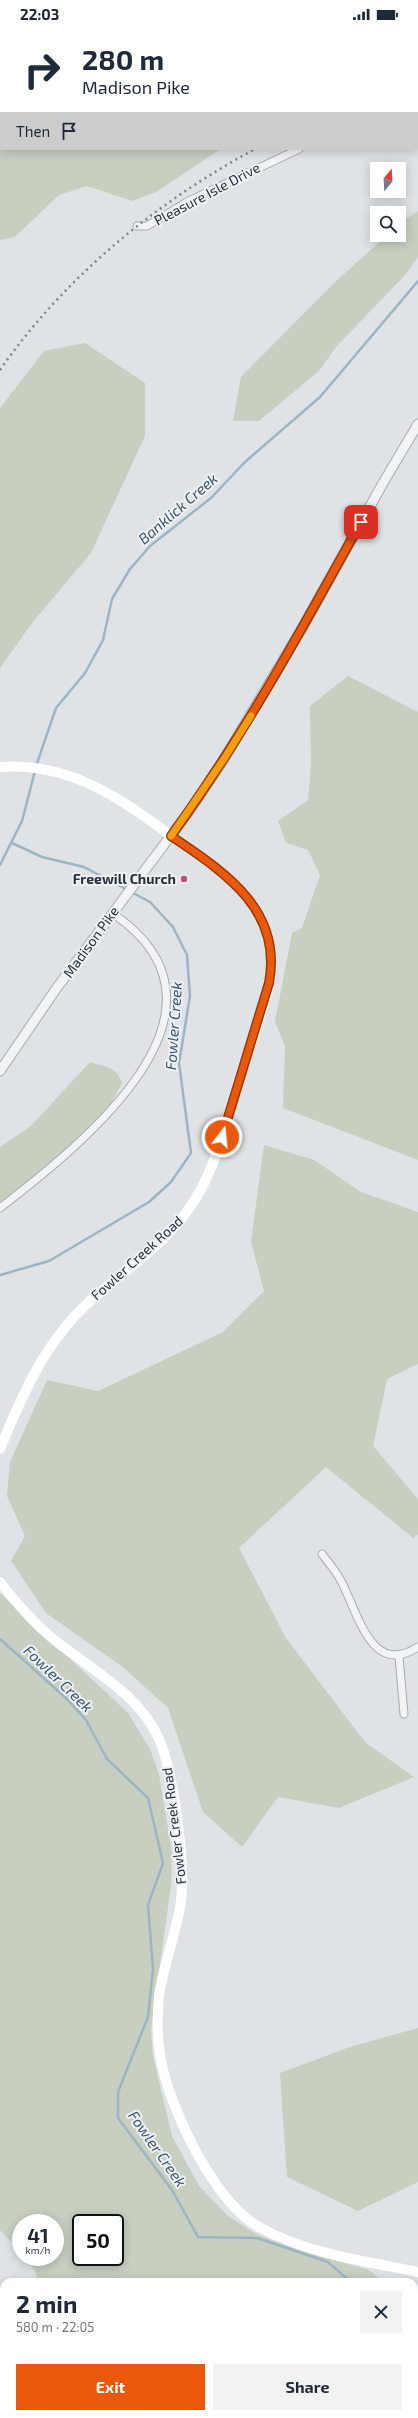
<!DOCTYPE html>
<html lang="en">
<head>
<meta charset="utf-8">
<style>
	:root { --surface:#fff; --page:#f2f2f3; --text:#1f2937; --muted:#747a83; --accent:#ea580c }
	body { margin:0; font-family:"Exo 2",sans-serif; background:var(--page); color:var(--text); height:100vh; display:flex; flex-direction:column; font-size:15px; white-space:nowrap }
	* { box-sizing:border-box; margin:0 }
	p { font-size:13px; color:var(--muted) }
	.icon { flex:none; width:22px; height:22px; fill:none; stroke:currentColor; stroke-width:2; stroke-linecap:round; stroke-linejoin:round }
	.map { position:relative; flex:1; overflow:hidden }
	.details { position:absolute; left:0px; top:2250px; width:418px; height:140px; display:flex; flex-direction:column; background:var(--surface); border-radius:12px 12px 0 0; box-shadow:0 2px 10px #0003 }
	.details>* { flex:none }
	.banner { position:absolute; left:0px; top:0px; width:418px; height:122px; box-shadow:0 2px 10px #0003; background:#fff; color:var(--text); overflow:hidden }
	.needle { width:26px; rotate:18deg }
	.fabs { position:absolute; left:370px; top:134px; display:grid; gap:8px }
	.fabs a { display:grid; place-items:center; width:36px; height:36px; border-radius:0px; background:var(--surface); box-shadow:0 2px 10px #0003; font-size:20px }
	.speed { position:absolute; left:12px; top:2186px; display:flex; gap:8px; font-size:20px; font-weight:700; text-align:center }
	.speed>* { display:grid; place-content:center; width:52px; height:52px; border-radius:50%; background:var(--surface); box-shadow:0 2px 10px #0003; line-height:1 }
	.speed small { font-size:10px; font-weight:400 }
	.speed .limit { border:2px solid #111; border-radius:6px; background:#fff; color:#111 }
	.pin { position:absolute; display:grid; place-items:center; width:34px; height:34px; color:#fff; margin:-17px; border-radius:8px; box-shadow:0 2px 6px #0006 }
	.me { position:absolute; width:44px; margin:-22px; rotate:16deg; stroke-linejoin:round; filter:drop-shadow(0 0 3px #0008) }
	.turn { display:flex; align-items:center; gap:14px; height:84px; padding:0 16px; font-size:18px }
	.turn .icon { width:52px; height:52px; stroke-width:2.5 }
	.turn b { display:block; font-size:28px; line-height:34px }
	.then { display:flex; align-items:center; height:38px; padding:0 16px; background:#0003; gap:8px; font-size:15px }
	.round { display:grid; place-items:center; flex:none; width:42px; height:42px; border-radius:0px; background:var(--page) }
	.summary { display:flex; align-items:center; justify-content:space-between; height:68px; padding:0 16px }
	h1 { font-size:24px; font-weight:700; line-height:30px }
	.primary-button { display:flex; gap:8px; margin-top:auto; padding:8px 16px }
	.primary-button a { flex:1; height:46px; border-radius:0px; background:var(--accent); color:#fff; font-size:16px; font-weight:700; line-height:46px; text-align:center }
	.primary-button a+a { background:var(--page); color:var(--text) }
	.status { display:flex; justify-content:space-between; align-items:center; height:28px; padding:0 20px; background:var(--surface); direction:ltr }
	.status svg { height:11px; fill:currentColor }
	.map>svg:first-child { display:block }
</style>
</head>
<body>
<div class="status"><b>22:03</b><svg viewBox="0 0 49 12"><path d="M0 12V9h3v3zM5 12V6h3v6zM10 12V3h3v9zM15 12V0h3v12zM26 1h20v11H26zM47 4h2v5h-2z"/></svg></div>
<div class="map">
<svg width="418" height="2390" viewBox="0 0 418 2390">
	<rect width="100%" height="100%" fill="#dfe3e6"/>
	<!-- green -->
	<g fill="#c7cfc1" fill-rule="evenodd">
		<polygon points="0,0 418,0 418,40 417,1 1,1 1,121 221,121 156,164 132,173 87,158 59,167 15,209 0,212"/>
		<polygon points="418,183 418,229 405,247 336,319 319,343 259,393 233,393 241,349 333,256 387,207 399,207 399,196"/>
		<polygon points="85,315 145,355 145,408 91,525 32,595 0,640 0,380 44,323"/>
		<polygon points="348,648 418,684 418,1132 283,1080 285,1018 275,994 292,905 302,900 320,847 308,822 286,815 278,793 308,772 311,737 310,678"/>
		<path d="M90,1034C106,1039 117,1039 122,1055L103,1090L0,1180V1119L31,1098Z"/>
		<polygon points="264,1117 314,1132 361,1164 418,1184 418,1336 387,1351 373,1418 418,1471 418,1506 413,1510 326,1439 239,1520 286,1610 365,1714 414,1749 339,1780 278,1769 242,1819 203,1784 168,1680 124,1640 46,1585 11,1533 25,1508 7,1468 10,1434 47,1352 98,1363 223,1304 264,1263 251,1214"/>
		<path d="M0,1565L128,1685L150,1721L159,1746L172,1825L171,1857L151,2002L153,2028L172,2108L199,2158L228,2188L258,2207L303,2223L369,2242L383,2254H38L35,2243L25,2229H55V2195H21V2224L0,2202ZM81,2195H115V2229H81Z"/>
		<polygon points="418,2000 418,2154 358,2183 287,2149 280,2045 350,2019"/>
		<polygon points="414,2278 418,2280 418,2390 164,2390 159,2386 414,2386"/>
	</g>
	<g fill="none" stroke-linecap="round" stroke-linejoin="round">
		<!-- stream -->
		<g stroke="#9db5c3" stroke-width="2.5">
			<polyline points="36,738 56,680 85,645 103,612 112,571 130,541 150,518 211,470 245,434 320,369 418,253"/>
			<polyline points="0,837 22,793 35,743"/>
			<polyline points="0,1247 49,1233 149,1174 171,1154 191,1125 179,1035 190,968 187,927 173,899 150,874 84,839 42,829 12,815"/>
			<polyline points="0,1611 67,1671 86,1692 107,1731 148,1770 163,1835 148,1877 153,1941 148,1989 118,2064 118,2090 172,2162 198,2209 257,2210 328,2234 351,2254"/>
			<polyline points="414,2298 418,2299"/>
		</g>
		<defs>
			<g id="minor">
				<polyline points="417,78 418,78"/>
				<polyline points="137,198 147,198 187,174 299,121"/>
				<path d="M0,1180C81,1117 255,981 112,885"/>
				<path d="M322,1526C328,1534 335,1542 340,1551C358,1583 370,1650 418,1619"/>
				<polyline points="399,1629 404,1686"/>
				<polyline points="0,2314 4,2323"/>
				<polyline points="41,2386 43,2390"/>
			</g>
			<polyline id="tertiary" points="0,1043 56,961 190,782 224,731 301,602 383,455 418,396"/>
		</defs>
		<!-- minor casing -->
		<use href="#minor" stroke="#a5abb0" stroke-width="9"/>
		<!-- tertiary casing -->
		<use href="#tertiary" stroke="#a5abb0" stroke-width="11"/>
		<!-- minor -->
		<use href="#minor" stroke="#f1f3f5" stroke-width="7"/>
		<!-- tertiary -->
		<use href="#tertiary" stroke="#f1f3f5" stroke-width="9"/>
		<!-- secondary -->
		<g stroke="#fff" stroke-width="10">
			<path d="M0,739C76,733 130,778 188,820C219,842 251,862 265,899C270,914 273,930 271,945C266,980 250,1015 240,1048C225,1094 217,1142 188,1182C162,1219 122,1244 89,1274C45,1314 22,1367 0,1421"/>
			<path d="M0,1554C17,1576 35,1597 57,1614C92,1642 140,1667 159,1711C174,1746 187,1842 180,1879C175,1909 163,1938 159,1968C157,1988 157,2008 160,2028C169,2079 213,2173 259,2199C307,2226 365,2233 418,2244"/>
		</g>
		<!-- rail -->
		<g stroke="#7a858e" stroke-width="2.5" stroke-dasharray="2 4" stroke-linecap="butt">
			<polyline points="417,59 418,58"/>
			<path d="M0,342C65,249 155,175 255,121"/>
		</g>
	</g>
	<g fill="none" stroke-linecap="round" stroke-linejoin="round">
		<defs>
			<path id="route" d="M222,1109L269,955C283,881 224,844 171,808C243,709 302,601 361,494"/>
		</defs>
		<!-- route casing -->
		<use href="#route" stroke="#983908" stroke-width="10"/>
		<!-- route -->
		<use href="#route" stroke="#ea580c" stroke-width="7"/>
		<!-- slow -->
		<polyline stroke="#f59e0b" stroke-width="7" points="171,808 224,731 251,688"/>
	</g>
	<!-- markers -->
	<circle fill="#bf5072" stroke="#eef1f4" stroke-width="1.5" cx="184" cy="851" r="4"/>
	<g text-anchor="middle" stroke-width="4" stroke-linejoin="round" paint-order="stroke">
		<!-- street labels -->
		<g font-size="14" fill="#29333c" stroke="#eef1f4">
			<text transform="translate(207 166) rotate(-28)" y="5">Pleasure Isle Drive</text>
			<text transform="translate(91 914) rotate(-54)" y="5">Madison Pike</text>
			<text transform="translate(137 1230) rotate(-42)" y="5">Fowler Creek Road</text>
			<text transform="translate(174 1798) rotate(-97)" y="5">Fowler Creek Road</text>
		</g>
		<!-- poi labels -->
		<g font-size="14" font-weight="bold" fill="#29333c" stroke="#eef1f4" text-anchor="end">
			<text x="176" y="856">Freewill Church</text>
		</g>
		<!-- water labels -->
		<g font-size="15" font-style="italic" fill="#38566b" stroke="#eef1f4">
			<text transform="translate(178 481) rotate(-41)" y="5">Banklick Creek</text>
			<text transform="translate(174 998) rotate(-86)" y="5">Fowler Creek</text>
			<text transform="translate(58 1651) rotate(44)" y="5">Fowler Creek</text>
			<text transform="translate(157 2121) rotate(55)" y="5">Fowler Creek</text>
		</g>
	</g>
</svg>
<div class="fabs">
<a><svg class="needle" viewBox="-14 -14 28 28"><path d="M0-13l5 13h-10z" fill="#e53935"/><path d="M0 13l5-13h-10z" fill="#747a83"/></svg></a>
<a><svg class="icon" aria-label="search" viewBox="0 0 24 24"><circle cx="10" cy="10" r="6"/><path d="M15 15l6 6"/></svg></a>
</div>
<div class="speed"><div>41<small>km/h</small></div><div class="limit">50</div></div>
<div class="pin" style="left:361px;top:494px;background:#d93025"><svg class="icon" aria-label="arrive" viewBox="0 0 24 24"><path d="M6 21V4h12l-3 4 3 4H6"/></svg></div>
<svg class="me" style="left:222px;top:1109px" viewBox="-20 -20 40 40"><circle r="17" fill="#ea580c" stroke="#fff" stroke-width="3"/><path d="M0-11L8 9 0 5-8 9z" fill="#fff"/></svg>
<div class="banner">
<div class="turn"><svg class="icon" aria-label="right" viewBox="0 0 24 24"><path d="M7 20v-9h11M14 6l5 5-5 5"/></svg><div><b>280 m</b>Madison Pike</div></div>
<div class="then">Then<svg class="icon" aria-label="arrive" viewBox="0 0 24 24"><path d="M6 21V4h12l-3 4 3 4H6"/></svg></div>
</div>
<section class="details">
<div class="summary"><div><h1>2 min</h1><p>580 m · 22:05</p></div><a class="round"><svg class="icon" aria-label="close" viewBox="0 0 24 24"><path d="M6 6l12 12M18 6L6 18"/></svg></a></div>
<div class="primary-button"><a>Exit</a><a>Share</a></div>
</section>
</div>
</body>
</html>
